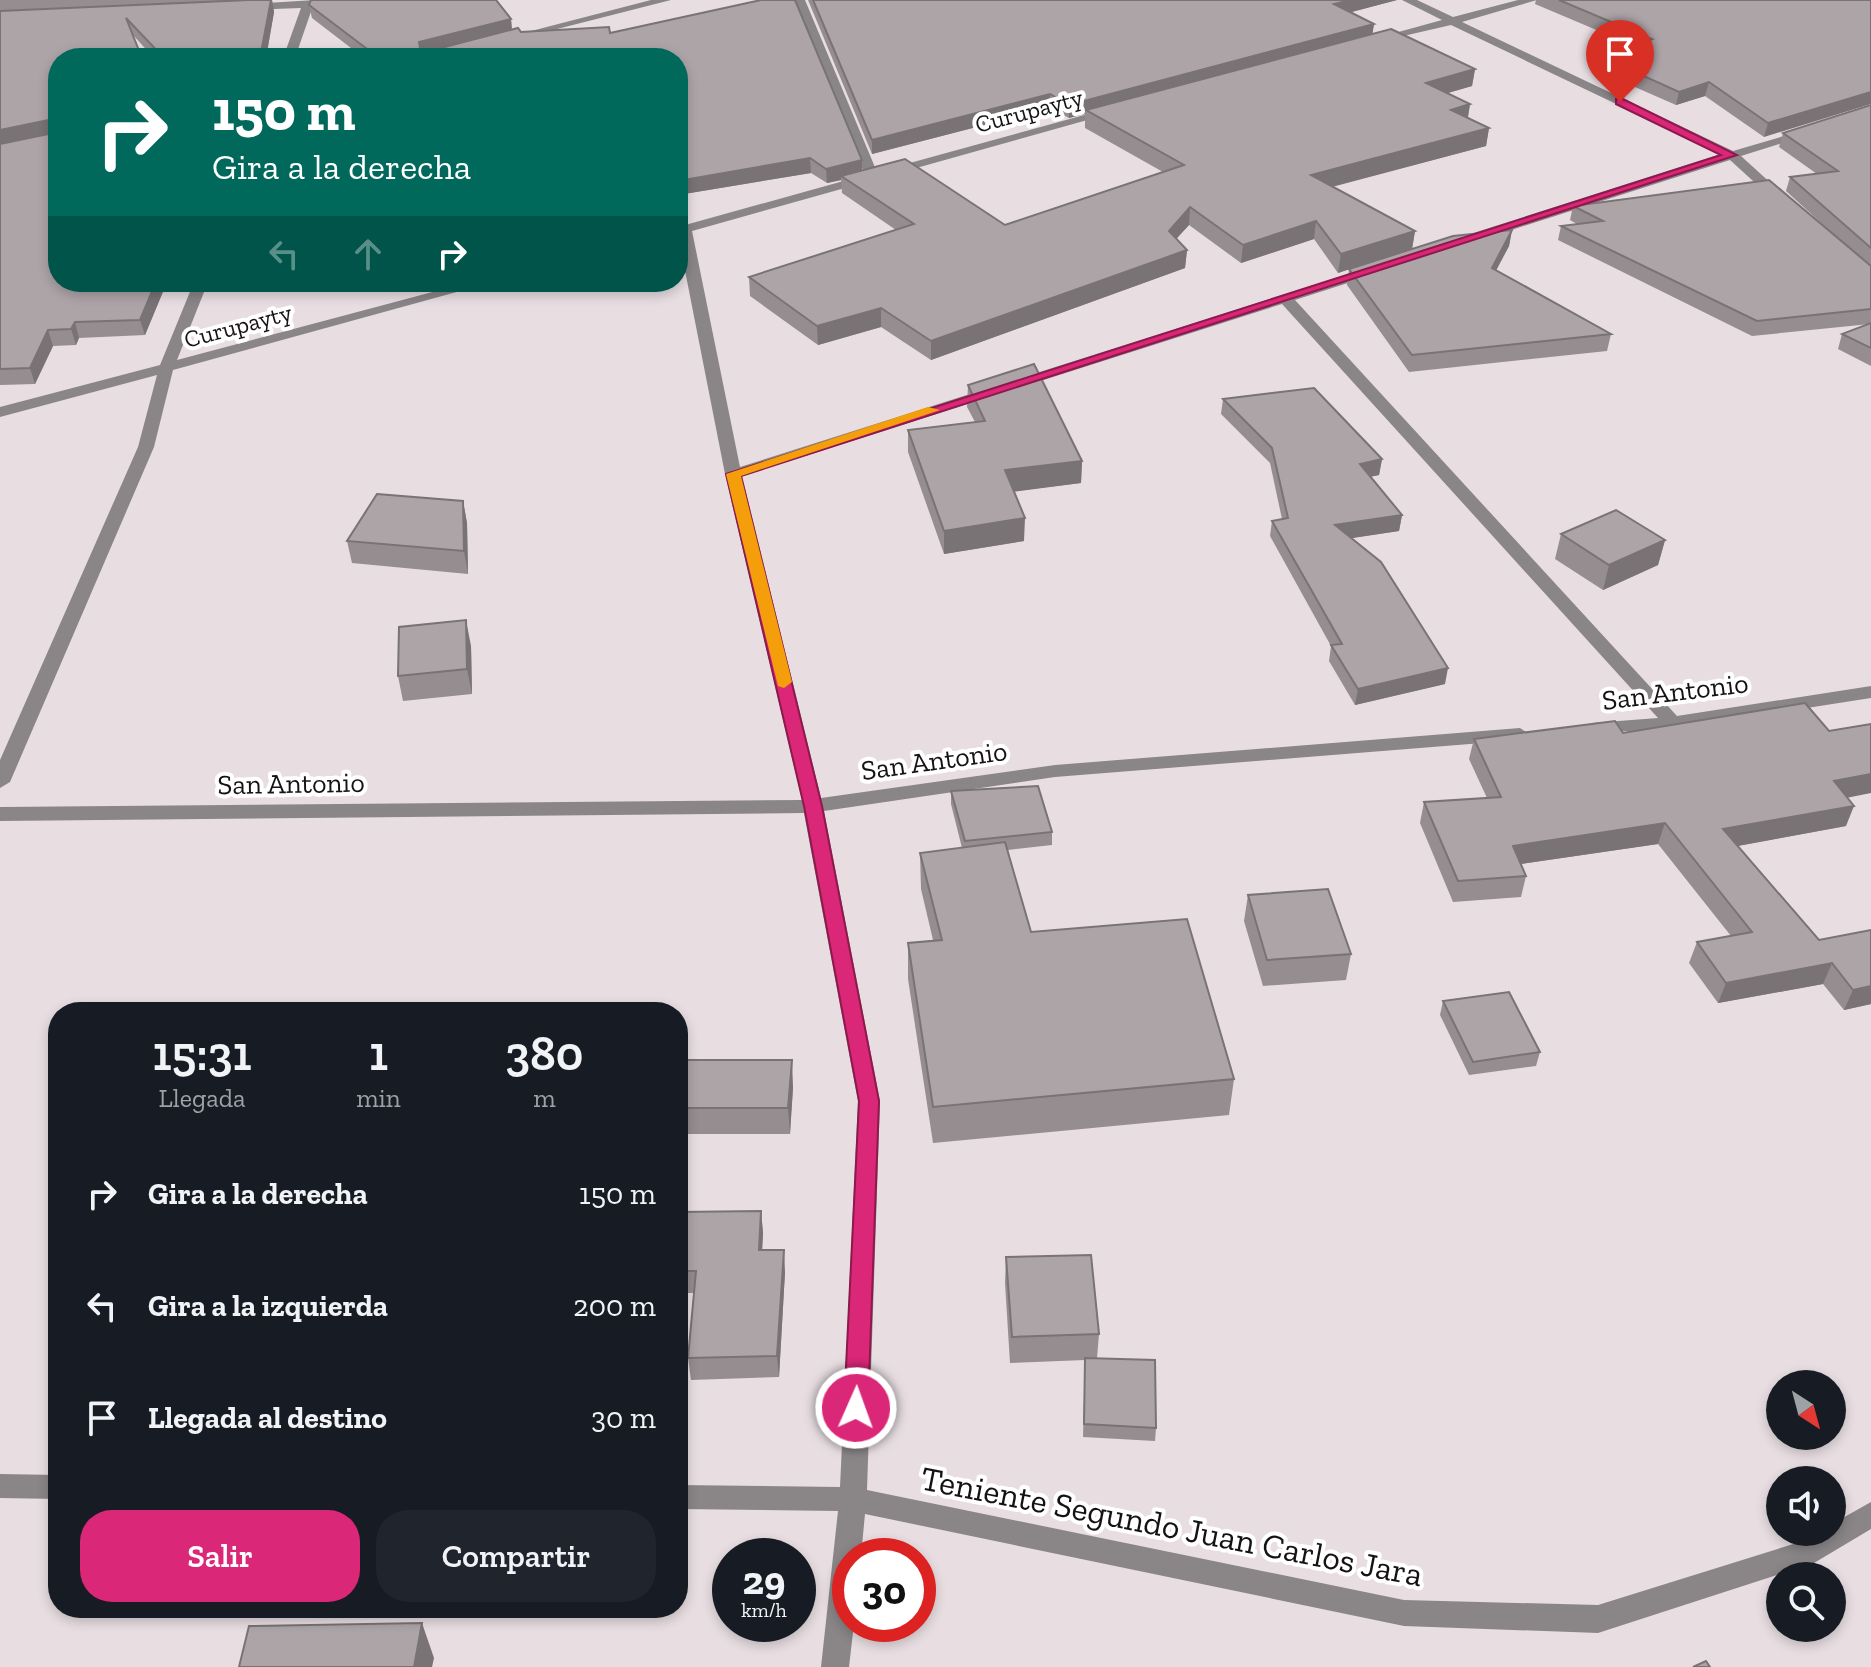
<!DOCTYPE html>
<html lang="es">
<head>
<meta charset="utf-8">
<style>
	:root { --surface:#171b24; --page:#20242c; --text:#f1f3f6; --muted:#9ea1a6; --accent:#db2777 }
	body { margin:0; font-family:"Zilla Slab",serif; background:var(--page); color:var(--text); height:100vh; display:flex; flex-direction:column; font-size:30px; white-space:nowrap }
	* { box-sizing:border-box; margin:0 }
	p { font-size:26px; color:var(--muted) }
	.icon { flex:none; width:44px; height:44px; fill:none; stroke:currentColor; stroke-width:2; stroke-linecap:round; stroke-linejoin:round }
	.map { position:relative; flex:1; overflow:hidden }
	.sheet { position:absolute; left:48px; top:1002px; width:640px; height:616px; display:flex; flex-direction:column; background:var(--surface); border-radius:32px; box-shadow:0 4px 12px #0003 }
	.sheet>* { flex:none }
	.banner { position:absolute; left:48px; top:48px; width:640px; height:244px; border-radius:32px; box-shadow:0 4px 12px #0003; background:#00695c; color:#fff; overflow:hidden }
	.needle { width:52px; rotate:144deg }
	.controls { position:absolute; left:1766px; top:1370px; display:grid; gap:16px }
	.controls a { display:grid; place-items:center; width:80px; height:80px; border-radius:50%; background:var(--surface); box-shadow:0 4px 12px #0003; font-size:40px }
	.speed { position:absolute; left:712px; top:1538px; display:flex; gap:16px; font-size:40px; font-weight:700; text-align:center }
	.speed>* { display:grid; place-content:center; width:104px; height:104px; border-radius:50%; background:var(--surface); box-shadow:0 4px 12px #0003; line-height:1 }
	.speed small { font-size:20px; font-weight:400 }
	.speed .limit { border:12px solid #d22; background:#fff; color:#111 }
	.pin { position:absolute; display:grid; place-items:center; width:68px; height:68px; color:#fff; margin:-82px -34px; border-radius:50% 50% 50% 0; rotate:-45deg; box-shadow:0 0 8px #0007 }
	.pin .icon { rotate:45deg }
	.me { position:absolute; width:88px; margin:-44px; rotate:2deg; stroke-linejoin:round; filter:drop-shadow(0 0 6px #0008) }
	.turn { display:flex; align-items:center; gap:28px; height:168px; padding:0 32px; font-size:36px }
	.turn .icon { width:104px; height:104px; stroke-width:2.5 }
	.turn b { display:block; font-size:56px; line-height:68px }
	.lanes { display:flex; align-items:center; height:76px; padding:0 32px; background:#0003; justify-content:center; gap:40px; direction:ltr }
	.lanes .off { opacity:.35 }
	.eta { display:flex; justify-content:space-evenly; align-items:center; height:136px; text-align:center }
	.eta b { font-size:48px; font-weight:600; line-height:56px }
	.cta { display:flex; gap:16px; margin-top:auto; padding:16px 32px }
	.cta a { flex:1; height:92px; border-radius:32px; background:var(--accent); color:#fff; font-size:32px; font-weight:600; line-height:92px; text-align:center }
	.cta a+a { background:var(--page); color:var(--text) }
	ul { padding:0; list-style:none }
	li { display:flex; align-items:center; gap:24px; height:112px; padding:0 32px }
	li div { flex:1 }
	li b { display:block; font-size:30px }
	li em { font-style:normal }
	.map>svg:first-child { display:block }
</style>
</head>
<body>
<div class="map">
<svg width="1871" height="1667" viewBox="0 0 1871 1667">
	<rect width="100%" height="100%" fill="#e8dee2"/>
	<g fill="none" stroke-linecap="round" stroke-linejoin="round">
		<!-- minor -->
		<g fill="#8a8688" fill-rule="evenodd">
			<polygon points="315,0 295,58 283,58 301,8 248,10 242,7 248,4"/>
			<polygon points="651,0 671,0 510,41 504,38"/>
			<polygon points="793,0 805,0 877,172 1106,109 1116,112 692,231 740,467 1374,266 1381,270 1379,273 1295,300 1677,716 1871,686 1871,698 1673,729 1585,733 1583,729 1592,723 1658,718 1282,304 742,476 821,798 1055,765 1520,728 1529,734 1520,740 1055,777 824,811 880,1101 867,1490 1404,1600 1598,1605 1806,1540 1818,1532 1832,1532 1832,1524 1871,1502 1871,1529 1814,1563 1598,1633 1404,1626 865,1514 861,1556 850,1556 850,1624 854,1624 849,1667 821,1667 838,1511 678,1509 678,1485 840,1487 858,1101 804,813 0,821 0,807 802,800 725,474 678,235 678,227 865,175"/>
			<polygon points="1402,0 1417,0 1453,17 1518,0 1537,0 1462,22 1733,151 1808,129 1808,135 1741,156 1787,198 1775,201 1730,160 1474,242 1464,242 1464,236 1721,154 1451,25 1373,43 1373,39 1442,20"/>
			<polygon points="194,282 208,282 177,360 470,282 493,282 173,370 154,447 10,782 0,788 0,760 138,447 157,375 0,417 0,407 160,365"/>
			<polygon points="0,1474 58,1475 58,1499 0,1498"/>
		</g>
	</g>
	<!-- wall -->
	<g fill="#958d90">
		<polygon points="0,0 272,0 274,12 266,58 154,58 133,35 167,282 145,335 79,338 76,345 53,346 35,384 0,385"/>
		<polygon points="311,0 496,0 511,19 512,30 518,28 521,32 609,27 610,33 761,0 795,0 862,160 862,170 905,159 1005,225 1163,172 1085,128 1085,114 1069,118 1050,108 872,154 808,0 1397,0 1351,12 1374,24 1372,34 1391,29 1475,69 1472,86 1448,93 1470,104 1468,118 1489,128 1486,146 1332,187 1415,231 1412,249 1453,236 1512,230 1509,246 1496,270 1611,334 1607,351 1409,372 1347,285 1349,269 1338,273 1314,239 1241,263 1189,225 1176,239 1187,250 1185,268 931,360 881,327 818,345 750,296 749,277 896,230 842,193 841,180 827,183 811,173 678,195 678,58 364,58 312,18 309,5"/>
		<polygon points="1536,0 1871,0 1764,137 1705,96 1676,105 1594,69 1597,55 1632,45 1535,4"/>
		<polygon points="1871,105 1871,366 1838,349 1842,334 1870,324 1752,336 1558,240 1561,226 1577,224 1570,220 1573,206 1841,241 1786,191 1790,177 1817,174 1779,147 1783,133"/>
		<polygon points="363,282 400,282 370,290"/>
		<polygon points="968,385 1082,461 1081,483 1014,491 1024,541 944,554 908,452 908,430 975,422 967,407"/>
		<polygon points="1223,399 1382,459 1379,475 1370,477 1402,515 1399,531 1351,538 1445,684 1355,705 1329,661 1331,646 1270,536 1272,521 1282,519 1270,463 1221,414"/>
		<polygon points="463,501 467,523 468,574 352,563 347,541"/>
		<polygon points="1561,534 1665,540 1658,565 1603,590 1555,559"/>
		<polygon points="471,646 472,694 403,701 398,676"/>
		<polygon points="1623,733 1847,798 1846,826 1737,846 1871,1004 1844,1010 1823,984 1718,1003 1689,963 1697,942 1731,936 1658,844 1521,864 1526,876 1521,897 1453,902 1420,823 1424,802 1487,798 1469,759 1474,739"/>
		<polygon points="951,791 1052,832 1052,845 1008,850 1031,932 1234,1079 1229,1115 933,1143 908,979 908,943 933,940 921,889 920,853 962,848 951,804"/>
		<polygon points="1248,895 1351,954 1346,980 1263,986 1244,921"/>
		<polygon points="1443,1001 1540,1052 1536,1066 1469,1075 1440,1015"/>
		<polygon points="678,1060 793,1087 790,1134 678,1134"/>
		<polygon points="761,1211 763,1233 762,1250 785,1272 779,1377 691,1380 688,1358 694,1293 678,1293 678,1212"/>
		<polygon points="1006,1257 1099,1334 1097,1358 1156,1428 1155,1441 1083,1437 1085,1360 1010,1363 1005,1283"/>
	</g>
	<!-- shaded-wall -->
	<g fill="#797376">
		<polygon points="272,0 274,12 266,58 260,58"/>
		<polygon points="1351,0 1397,0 1333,17 1334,4"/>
		<polygon points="511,19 512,32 421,55 419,42"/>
		<polygon points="1374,24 1372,37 1086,110 1085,114 1069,118 1069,105"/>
		<polygon points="1475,69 1472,86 1423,100 1426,83"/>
		<polygon points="1709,82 1705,96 1676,105 1679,92"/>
		<polygon points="1871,92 1871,104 1764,137 1768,123"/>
		<polygon points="1050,94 1050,108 872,154 872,140"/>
		<polygon points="1470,104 1467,121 1451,110"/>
		<polygon points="53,119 57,133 0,146 0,130"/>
		<polygon points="1489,128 1486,146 1308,193 1311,175"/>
		<polygon points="810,158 811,173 678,195 678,181"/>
		<polygon points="862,160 862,174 841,176 841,180 827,183 826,169"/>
		<polygon points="1190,207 1189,225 1167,249 1169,231"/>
		<polygon points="1316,221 1314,239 1241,263 1243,245"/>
		<polygon points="1512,230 1509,246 1489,284 1492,268"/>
		<polygon points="1415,231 1412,249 1338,273 1341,254"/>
		<polygon points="1187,250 1185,268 931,360 931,341"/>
		<polygon points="156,282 167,282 145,335 140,320"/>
		<polygon points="369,282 400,282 370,290"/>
		<polygon points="881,308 881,327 818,345 817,326"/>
		<polygon points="75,322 79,338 76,345 71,329"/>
		<polygon points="48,330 53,346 35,384 30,368"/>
		<polygon points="1382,459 1379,475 1358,479 1360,464"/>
		<polygon points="1082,461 1081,483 1004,493 1005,470"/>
		<polygon points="463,501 467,523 468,574 464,551"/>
		<polygon points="1402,515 1399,531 1333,541 1335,525"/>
		<polygon points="1025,518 1024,541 944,554 944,531"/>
		<polygon points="1665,540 1658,565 1603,590 1609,565"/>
		<polygon points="466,620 471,646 472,694 467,669"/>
		<polygon points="1448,668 1445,684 1355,705 1358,689"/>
		<polygon points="1871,774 1871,793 1826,802 1834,781"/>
		<polygon points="1854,806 1846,826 1716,850 1723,829"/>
		<polygon points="1665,823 1658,844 1507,866 1513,846"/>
		<polygon points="1832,963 1823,984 1718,1003 1726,983"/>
		<polygon points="1871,986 1871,1004 1844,1010 1853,990"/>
		<polygon points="792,1060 793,1087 790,1134 788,1108"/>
		<polygon points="761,1211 763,1233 761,1272 759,1250"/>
		<polygon points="784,1250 785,1272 779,1377 777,1356"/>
		<polygon points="422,1623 434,1658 432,1667 414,1667"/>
	</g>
	<!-- building -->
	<g fill="#ada4a8" stroke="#797376" stroke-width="2">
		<polygon points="249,0 271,0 260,58 164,58 126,18 142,58 58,58 58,282 156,282 140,320 75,322 71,329 48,330 30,368 0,369 0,144 54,133 57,122 53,119 0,130 0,11"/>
		<polygon points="311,0 496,0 511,19 419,42 420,48 441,48 518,28 521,32 609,27 610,33 761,0 795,0 862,160 826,169 810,158 678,181 678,58 379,58 309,5"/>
		<polygon points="813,0 1351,0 1334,4 1374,24 1069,105 1050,94 872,140"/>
		<polygon points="1559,0 1871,0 1871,92 1768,123 1709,82 1679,92 1597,55 1652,39"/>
		<polygon points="1391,29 1475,69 1426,83 1470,104 1451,110 1489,128 1311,175 1415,231 1341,254 1316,221 1243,245 1190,207 1169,231 1187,250 931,341 881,308 817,326 749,277 914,224 841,176 905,159 1005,225 1184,165 1086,110"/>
		<polygon points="1871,105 1871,248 1790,177 1838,171 1783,133"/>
		<polygon points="1769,180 1871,266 1871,309 1757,321 1561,226 1603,221 1573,206"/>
		<polygon points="1512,230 1492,268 1611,334 1412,355 1349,269 1453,236"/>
		<polygon points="1871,323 1871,348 1842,334"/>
		<polygon points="1034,364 1082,461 1005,470 1025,518 944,531 908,430 985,421 968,385"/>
		<polygon points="1314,388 1382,459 1360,464 1402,515 1335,525 1381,562 1448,668 1358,689 1331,645 1342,644 1272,521 1288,518 1272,448 1223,399"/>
		<polygon points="377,494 463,501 464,551 347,541"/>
		<polygon points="1616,510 1665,540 1609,565 1561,534"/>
		<polygon points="466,620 467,669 398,676 399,627"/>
		<polygon points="1805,703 1829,731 1871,724 1871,774 1834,781 1854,806 1723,829 1819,940 1871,930 1871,986 1853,990 1832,963 1726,983 1697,942 1752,932 1665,823 1513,846 1526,876 1458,881 1424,802 1501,797 1474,739 1615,721 1623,733"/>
		<polygon points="1038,786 1052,832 965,841 951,791"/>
		<polygon points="1005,842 1031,932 1187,919 1234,1079 933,1107 908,943 942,940 920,853"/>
		<polygon points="1328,889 1351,954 1267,960 1248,895"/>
		<polygon points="1509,992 1540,1052 1473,1062 1443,1001"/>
		<polygon points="678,1060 792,1060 788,1108 678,1108"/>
		<polygon points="761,1211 759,1250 784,1250 777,1356 688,1358 696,1271 678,1271 678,1212"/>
		<polygon points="1091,1255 1099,1334 1012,1337 1006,1257"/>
		<polygon points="1085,1358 1155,1360 1156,1428 1084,1424"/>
		<polygon points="422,1623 414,1667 239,1667 249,1626"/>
		<polygon points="1706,1661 1710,1667 1693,1667"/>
	</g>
	<!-- route -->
	<polygon fill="#db2777" stroke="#8e194d" stroke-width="2" points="1616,99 1623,99 1737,155 741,476 822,806 879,1101 868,1408 865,1415 856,1418 848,1415 844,1408 859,1101 804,806 726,474 1721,155 1616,104"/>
	<!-- slow -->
	<polygon fill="#f59e0b" points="928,407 940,410 741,476 792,682 784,688 778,686 726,474"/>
	<g text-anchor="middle" stroke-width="8" stroke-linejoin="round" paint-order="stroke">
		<!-- far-street labels -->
		<g font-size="24" fill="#151213" stroke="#fff">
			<text transform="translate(1029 111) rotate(-15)" y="8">Curupayty</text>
			<text transform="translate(238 326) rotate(-15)" y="8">Curupayty</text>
		</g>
		<!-- street labels -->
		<g font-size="28" fill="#151213" stroke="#fff">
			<text transform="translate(1675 691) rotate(-7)" y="10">San Antonio</text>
			<text transform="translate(934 760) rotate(-8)" y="10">San Antonio</text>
			<text transform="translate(291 783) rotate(-1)" y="10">San Antonio</text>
		</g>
		<!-- near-street labels -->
		<g font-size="34" fill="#151213" stroke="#fff">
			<text transform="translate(1172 1526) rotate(11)" y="12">Teniente Segundo Juan Carlos Jara</text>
		</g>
	</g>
</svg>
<div class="controls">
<a><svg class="needle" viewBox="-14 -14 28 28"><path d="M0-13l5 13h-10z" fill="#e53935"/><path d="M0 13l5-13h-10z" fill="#9ea1a6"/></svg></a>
<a><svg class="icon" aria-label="sound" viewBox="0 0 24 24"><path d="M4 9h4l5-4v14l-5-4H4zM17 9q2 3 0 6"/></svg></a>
<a><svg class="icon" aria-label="search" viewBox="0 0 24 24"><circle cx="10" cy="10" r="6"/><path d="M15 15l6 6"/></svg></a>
</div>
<div class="speed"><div>29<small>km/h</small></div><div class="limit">30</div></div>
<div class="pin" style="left:1620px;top:102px;background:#d93025"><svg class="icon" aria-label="arrive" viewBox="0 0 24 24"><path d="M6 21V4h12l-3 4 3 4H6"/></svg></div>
<svg class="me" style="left:856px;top:1408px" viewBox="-20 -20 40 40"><circle r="17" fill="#db2777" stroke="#fff" stroke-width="3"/><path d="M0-11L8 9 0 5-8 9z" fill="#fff"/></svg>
<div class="banner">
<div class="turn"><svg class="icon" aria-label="right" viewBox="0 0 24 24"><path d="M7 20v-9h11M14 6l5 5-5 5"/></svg><div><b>150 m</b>Gira a la derecha</div></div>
<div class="lanes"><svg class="icon off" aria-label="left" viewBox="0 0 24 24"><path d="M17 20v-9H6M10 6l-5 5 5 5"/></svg><svg class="icon off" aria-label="ahead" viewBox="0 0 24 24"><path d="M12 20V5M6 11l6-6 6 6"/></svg><svg class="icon" aria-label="right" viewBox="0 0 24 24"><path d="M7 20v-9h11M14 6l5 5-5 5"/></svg></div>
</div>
<section class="sheet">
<div class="eta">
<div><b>15:31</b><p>Llegada</p></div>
<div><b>1</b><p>min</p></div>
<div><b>380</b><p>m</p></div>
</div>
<ul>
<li><svg class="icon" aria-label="right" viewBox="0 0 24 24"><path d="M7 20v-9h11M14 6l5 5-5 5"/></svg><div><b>Gira a la derecha</b></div><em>150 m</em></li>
<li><svg class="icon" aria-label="left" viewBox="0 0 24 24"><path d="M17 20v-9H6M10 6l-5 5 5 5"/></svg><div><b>Gira a la izquierda</b></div><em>200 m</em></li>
<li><svg class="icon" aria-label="arrive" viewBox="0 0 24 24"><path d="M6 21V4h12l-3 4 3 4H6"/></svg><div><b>Llegada al destino</b></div><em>30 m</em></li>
</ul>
<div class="cta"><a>Salir</a><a>Compartir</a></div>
</section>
</div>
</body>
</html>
